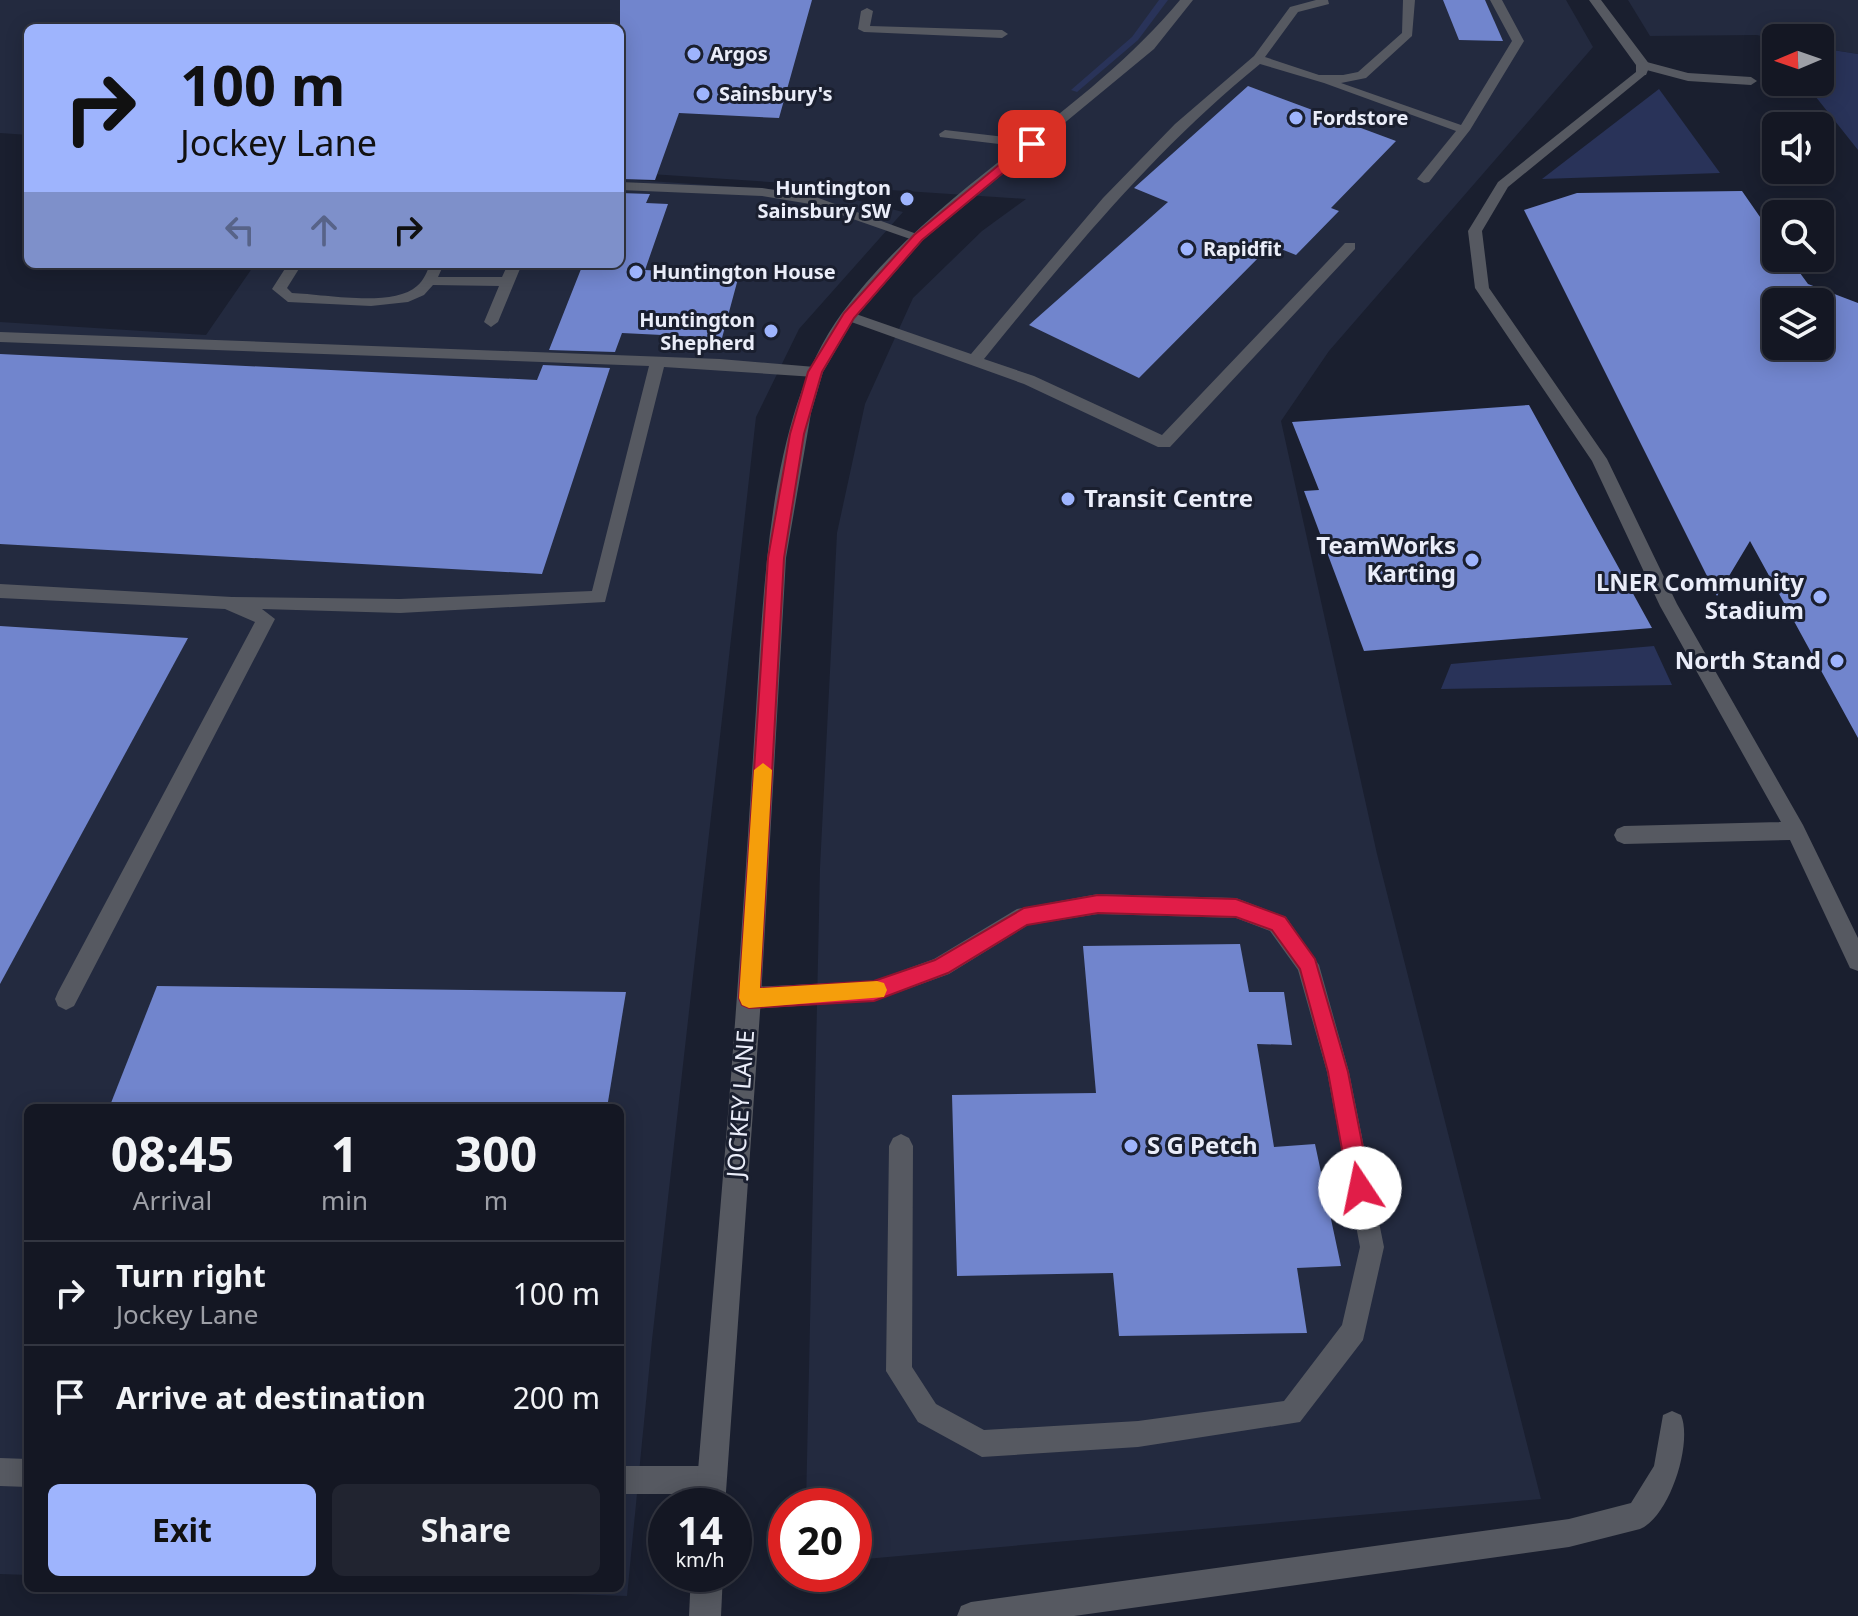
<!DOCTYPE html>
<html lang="en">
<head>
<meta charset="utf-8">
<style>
	:root { --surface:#141723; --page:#212430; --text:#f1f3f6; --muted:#9d9fa6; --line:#333641; --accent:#9eb4fd }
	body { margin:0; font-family:"Noto Sans",sans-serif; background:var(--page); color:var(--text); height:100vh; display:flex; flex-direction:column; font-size:30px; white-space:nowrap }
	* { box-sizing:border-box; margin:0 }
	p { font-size:26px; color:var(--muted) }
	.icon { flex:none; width:44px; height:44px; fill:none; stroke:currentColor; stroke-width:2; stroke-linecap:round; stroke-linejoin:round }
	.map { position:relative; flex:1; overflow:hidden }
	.sheet { position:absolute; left:24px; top:1104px; width:600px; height:488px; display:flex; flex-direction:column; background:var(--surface); border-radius:12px; box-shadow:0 4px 20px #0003,0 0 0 2px var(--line) }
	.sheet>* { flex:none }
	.top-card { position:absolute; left:24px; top:24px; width:600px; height:244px; border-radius:12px; box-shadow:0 4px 20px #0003,0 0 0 2px var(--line); background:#9eb4fd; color:#111; overflow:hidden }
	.needle { width:52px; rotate:268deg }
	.tools { position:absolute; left:1762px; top:24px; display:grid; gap:16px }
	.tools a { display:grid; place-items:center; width:72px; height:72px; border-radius:12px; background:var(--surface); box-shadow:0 4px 20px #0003,0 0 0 2px var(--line); font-size:40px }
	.speed { position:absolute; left:648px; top:1488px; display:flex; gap:16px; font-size:40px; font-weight:700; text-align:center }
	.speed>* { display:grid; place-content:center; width:104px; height:104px; border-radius:50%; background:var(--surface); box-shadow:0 4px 20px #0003,0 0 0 2px var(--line); line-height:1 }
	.speed small { font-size:20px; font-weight:400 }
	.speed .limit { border:12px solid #d22; background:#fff; color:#111 }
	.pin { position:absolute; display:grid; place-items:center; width:68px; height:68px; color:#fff; margin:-34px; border-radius:16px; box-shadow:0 4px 12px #0006 }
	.me { position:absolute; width:88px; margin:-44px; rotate:349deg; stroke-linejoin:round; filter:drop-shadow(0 0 6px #0008) }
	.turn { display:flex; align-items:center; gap:28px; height:168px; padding:0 24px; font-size:36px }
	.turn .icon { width:104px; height:104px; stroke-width:2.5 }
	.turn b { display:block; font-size:56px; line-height:68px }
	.lanes { display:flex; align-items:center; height:76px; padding:0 24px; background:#0003; justify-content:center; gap:40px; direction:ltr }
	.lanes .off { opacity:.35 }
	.eta { display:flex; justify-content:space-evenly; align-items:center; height:136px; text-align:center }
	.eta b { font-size:48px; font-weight:700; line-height:56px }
	.primary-button { display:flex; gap:16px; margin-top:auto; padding:16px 24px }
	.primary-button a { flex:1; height:92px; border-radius:12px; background:var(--accent); color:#111; font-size:32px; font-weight:700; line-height:92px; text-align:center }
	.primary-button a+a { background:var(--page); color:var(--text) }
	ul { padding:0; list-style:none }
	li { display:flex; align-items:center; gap:24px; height:104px; padding:0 24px; border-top:2px solid var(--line) }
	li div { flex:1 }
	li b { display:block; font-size:30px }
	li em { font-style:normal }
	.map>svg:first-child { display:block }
</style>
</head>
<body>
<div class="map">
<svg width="1858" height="1616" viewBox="0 0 1858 1616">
	<rect width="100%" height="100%" fill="#1a1f2f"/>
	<!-- built -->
	<g fill="#232a3f">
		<polygon points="0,0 1566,0 1593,47 1329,351 1281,421 1377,854 1541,1499 854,1560 854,1506 806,1506 820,868 837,533 865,404 913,298 982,231 1026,199 620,172 620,28 28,28 28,135 0,133"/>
		<polygon points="1628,0 1858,0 1858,54 1820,48 1820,38 1776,40 1757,35 1650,36"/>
		<polygon points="620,179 829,193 903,212 799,329 756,417 652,1340 627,1596 395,1588 620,1588 620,1108 28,1108 28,1575 0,1574 0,322 206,335 255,264 620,264"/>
	</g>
	<!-- green -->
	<g fill="#293359">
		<polygon points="1159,0 1168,0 1138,40 1077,92 1071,90 1132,37"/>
		<polygon points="1820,48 1858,54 1858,150 1804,82 1820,82"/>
		<polygon points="1659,89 1720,173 1542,179"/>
		<polygon points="1654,646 1672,685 1441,689 1451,664"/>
	</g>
	<!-- building -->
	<g fill="#7185cd" fill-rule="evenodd">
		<polygon points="620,0 812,0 779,118 679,113 655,180 620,179"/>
		<polygon points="1443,0 1485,0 1503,41 1459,40"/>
		<polygon points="1248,86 1396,141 1331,208 1339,211 1296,255 1271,245 1139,378 1029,325 1168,202 1134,188"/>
		<path d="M1742,191L1776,240V258H1789L1808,284L1858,303V738L1750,541L1717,596L1524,210L1577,193ZM1776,302H1820V346H1776Z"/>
		<polygon points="620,193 650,194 646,203 668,204 645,270 739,275 722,338 622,333 615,352 549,350 583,264 620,264"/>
		<polygon points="0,354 537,380 543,365 610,368 542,574 0,544"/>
		<polygon points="1529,405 1652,628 1364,651 1304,491 1319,490 1292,422"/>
		<polygon points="0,626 188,638 0,984"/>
		<polygon points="1240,944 1249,992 1284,992 1292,1045 1257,1044 1274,1147 1315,1144 1341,1266 1297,1268 1307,1333 1119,1336 1113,1273 957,1276 952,1095 1096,1093 1083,946"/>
		<polygon points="157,986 626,992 607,1108 109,1108"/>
	</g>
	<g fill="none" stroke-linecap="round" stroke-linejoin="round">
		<!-- service -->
		<g fill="#565961" fill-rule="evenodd">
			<path d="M1316,0H1328L1329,4L1298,12L1265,57L1319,75H1343L1358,72L1402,33L1403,0H1415L1412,36L1366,78L1341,83L1461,125L1512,41L1490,0H1502L1524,41L1470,130L1429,182L1424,183L1417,179L1456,131L1324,83L1260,64C1154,150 1070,253 984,359L1034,376L1162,435L1345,243H1355V249L1170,447H1158L1024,384L843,319V313H853L971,354L1103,198L1175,124L1254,56L1290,7Z"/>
			<polygon points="867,8 873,11 870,26 1002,30 1008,34 1002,38 864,32 858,29 861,11"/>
			<polygon points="1643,61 1688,73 1751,77 1757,81 1751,85 1688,81 1639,68 1639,62"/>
			<polygon points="1641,68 1647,72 1645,75 1508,187 1482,231 1489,288 1607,459 1677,604 1803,825 1858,938 1858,971 1850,968 1790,840 1624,844 1617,841 1614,835 1617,829 1624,826 1781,822 1660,606 1592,461 1475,288 1468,231 1498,182"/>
			<polygon points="945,130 1032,140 1038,144 1032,148 940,137 939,134"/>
			<polygon points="620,182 762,188 813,196 925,237 913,240 810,204 762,196 620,190"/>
			<path d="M288,264H302L287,288L292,293C323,294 393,308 417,286C424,280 427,272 430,264H444L438,277H502L508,264H522L498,322L491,327L484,322L499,286L433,285L424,295L408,302L371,306L288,302L272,289Z"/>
			<polygon points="0,332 720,359 815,367 823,372 815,377 664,367 605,602 400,613 262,609 275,619 74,1006 66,1010 58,1006 55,999 58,992 255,622 225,609 0,598 0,584 232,597 400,599 592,591 649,366 0,342"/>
			<polygon points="1098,894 1236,898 1286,917 1319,965 1349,1072 1384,1247 1363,1340 1300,1422 1138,1447 982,1457 918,1422 886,1371 889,1146 893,1138 901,1134 909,1138 913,1146 912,1367 936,1404 984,1430 1138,1421 1284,1401 1342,1325 1360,1247 1327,1072 1298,970 1270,931 1236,918 1098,914 1028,925 949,974 874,1001 749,1009 741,1005 738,998 741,991 749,987 874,981 934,959 1017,909"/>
			<path d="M1672,1411L1681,1415C1693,1444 1669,1517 1640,1529L1569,1547L1074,1616H957L961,1606L971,1602L1569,1519L1631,1503L1654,1466L1663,1415Z"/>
			<polygon points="0,1458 28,1459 28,1487 0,1486"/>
			<polygon points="620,1466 711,1466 721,1470 725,1480 721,1490 711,1494 620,1494"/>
		</g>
		<!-- minor -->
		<polygon fill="#565961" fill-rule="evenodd" points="1589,0 1601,0 1650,65 1646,75 1636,75 1636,65"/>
		<!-- tertiary -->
		<g fill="#565961" fill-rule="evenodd">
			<path d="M1180,0H1193L1154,49L923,240L854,319L823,372L811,413L786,558L761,998L725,1506H695C709,1336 725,1165 737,995C744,900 750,805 756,710C764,589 768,413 842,313C934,188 1082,118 1180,0Z"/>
			<polygon points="691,1574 723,1574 721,1616 689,1616"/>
		</g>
	</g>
	<!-- route -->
	<polygon fill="#e11d48" stroke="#92132f" stroke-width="2" points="1028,141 1038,144 922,240 854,318 822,372 804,434 784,558 760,988 874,981 935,960 1024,908 1098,895 1236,899 1285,917 1315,959 1348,1072 1371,1188 1368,1196 1360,1199 1353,1196 1349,1188 1328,1072 1300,969 1272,930 1236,917 1098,913 1027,925 948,973 874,1001 749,1008 742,1005 739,998 768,558 790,434 808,372 844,313 914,235"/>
	<!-- slow -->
	<polygon fill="#f59e0b" points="763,763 772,770 760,988 877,981 884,983 887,990 884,997 749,1008 742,1005 739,998 754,770"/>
	<!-- markers -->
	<g fill="#9eb4fd" stroke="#1a1f2f" stroke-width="3">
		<circle cx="694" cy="54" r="8"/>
		<circle cx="703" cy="94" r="8"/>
		<circle cx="1296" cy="118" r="8"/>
		<circle cx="907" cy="199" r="8"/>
		<circle cx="1187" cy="249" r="8"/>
		<circle cx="636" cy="272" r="8"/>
		<circle cx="771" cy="331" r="8"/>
		<circle cx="1068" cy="499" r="8"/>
		<circle cx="1472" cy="560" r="8"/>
		<circle cx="1820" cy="597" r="8"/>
		<circle cx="1837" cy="661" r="8"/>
		<circle cx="1131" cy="1146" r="8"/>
	</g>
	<g text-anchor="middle" stroke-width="6" stroke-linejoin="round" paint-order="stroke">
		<!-- far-poi labels -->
		<g font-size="20" font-weight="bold" fill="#eaedf9" stroke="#1a1f2f" text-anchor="start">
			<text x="710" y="61">Argos</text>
			<text x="719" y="101">Sainsbury's</text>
			<text x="1312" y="125">Fordstore</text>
			<text x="891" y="195" text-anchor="end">Huntington<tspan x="891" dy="23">Sainsbury SW</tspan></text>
			<text x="1203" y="256">Rapidfit</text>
			<text x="652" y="279">Huntington House</text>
			<text x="755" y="327" text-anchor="end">Huntington<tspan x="755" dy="23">Shepherd</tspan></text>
		</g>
		<!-- poi labels -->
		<g font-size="24" font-weight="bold" fill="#eaedf9" stroke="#1a1f2f" text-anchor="end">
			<text x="1084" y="507" text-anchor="start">Transit Centre</text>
			<text x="1456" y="554">TeamWorks<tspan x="1456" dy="28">Karting</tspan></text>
			<text x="1804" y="591">LNER Community<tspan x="1804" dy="28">Stadium</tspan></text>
			<text x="1821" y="669">North Stand</text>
			<text x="1147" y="1154" text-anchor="start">S G Petch</text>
		</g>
		<!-- street labels -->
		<g font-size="24" fill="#eaedf9" stroke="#1a1f2f">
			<text transform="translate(741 1104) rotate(-86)" y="8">JOCKEY LANE</text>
		</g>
	</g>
</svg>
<div class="tools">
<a><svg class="needle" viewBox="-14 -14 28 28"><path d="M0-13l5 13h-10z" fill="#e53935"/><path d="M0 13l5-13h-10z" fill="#9d9fa6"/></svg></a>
<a><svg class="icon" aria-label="sound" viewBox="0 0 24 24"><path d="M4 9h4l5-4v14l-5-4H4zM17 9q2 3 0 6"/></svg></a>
<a><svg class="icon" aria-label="search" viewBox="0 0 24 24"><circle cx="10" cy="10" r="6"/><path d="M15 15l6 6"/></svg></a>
<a><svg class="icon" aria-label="layers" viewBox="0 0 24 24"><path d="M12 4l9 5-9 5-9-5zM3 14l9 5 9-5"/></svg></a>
</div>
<div class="speed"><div>14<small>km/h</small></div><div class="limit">20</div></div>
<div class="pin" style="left:1032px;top:144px;background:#d93025"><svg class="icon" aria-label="arrive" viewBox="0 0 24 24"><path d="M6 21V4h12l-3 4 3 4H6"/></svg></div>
<svg class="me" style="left:1360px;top:1188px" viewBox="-20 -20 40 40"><circle r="19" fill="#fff"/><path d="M0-13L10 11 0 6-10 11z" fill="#e11d48"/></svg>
<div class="top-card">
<div class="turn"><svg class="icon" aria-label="right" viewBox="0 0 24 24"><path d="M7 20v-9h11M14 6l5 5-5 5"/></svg><div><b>100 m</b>Jockey Lane</div></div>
<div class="lanes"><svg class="icon off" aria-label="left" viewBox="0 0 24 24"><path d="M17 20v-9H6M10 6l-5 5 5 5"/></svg><svg class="icon off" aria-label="ahead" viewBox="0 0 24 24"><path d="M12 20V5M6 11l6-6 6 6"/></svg><svg class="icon" aria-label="right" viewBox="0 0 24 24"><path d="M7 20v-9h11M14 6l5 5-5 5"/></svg></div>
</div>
<section class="sheet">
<div class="eta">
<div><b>08:45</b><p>Arrival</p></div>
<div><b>1</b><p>min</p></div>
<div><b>300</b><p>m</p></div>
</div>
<ul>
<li><svg class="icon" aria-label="right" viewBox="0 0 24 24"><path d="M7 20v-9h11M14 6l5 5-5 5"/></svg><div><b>Turn right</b><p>Jockey Lane</p></div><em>100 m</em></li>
<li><svg class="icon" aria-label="arrive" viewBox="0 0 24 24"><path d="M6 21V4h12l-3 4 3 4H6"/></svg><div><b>Arrive at destination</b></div><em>200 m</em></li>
</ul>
<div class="primary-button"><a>Exit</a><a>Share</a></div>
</section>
</div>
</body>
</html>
